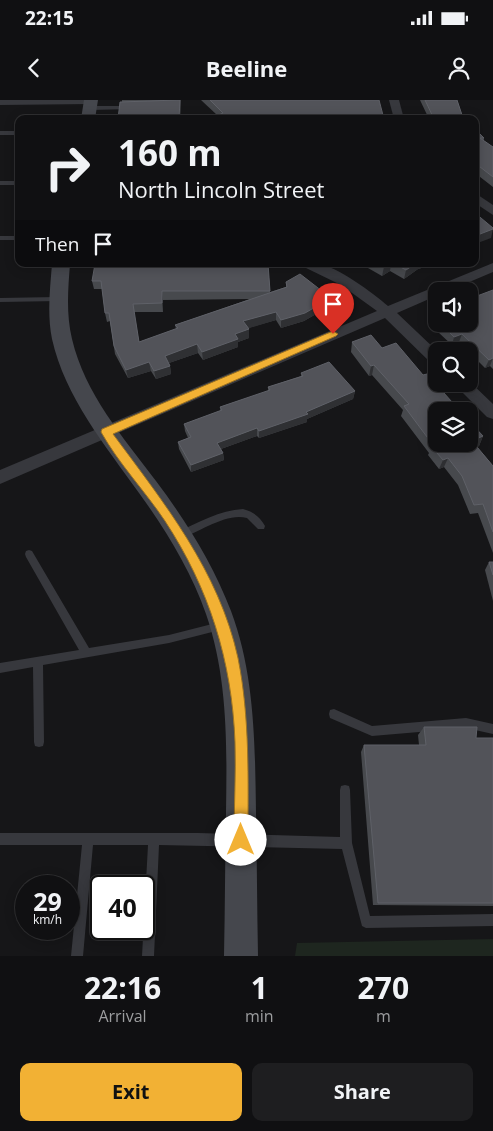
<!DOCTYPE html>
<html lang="en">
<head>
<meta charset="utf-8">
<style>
	:root { --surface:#101012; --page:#1e1e20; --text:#f1f3f6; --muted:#9c9d9f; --line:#303032; --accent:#f2b134 }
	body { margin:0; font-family:"Open Sans",sans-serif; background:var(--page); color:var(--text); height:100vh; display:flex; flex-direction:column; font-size:19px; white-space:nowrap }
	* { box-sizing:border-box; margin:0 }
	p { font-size:16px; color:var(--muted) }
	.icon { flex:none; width:28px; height:28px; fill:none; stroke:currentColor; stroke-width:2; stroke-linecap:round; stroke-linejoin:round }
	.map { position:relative; height:856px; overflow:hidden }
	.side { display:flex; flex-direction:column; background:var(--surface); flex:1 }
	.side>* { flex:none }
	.banner { position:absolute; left:15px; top:15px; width:464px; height:152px; border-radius:10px; box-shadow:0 2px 12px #0003,0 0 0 1px var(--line); background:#101012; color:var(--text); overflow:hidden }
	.fabs { position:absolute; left:428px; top:182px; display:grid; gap:10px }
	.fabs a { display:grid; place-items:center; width:50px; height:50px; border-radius:10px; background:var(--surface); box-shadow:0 2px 12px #0003,0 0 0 1px var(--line); font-size:25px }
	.speed { position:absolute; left:15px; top:775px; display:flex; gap:10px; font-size:25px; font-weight:700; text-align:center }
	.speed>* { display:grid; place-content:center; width:65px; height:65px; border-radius:50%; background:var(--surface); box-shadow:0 2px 12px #0003,0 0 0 1px var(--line); line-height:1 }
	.speed small { font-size:12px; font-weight:400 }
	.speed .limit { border:2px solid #111; border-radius:8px; background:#fff; color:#111 }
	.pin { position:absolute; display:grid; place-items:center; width:42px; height:42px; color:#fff; margin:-51px -21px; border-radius:50% 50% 50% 0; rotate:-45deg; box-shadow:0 0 5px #0007 }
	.pin .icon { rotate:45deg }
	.me { position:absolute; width:55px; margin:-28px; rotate:0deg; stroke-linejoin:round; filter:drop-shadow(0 0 4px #0008) }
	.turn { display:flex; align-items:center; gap:18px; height:105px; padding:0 20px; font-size:22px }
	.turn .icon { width:65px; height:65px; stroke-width:2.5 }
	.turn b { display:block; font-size:35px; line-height:42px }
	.then { display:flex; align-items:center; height:48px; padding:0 20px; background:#0003; gap:10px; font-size:19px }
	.eta { display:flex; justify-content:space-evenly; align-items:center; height:85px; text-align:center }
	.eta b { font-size:30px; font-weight:700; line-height:35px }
	.cta { display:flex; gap:10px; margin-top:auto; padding:10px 20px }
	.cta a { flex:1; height:58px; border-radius:10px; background:var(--accent); color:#111; font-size:20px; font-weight:700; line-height:58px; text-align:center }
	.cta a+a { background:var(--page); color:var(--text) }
	.status { display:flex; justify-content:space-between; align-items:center; height:35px; padding:0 25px; background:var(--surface); direction:ltr }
	.status svg { height:14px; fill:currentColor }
	header { display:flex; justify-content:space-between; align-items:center; height:65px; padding:0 20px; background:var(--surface); font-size:22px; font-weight:700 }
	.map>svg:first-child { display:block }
</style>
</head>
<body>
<div class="status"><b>22:15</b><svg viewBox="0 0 49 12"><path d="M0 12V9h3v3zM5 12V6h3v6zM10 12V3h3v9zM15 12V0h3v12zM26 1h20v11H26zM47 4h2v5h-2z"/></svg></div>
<header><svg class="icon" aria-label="back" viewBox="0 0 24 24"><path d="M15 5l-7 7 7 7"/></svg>Beeline<svg class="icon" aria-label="person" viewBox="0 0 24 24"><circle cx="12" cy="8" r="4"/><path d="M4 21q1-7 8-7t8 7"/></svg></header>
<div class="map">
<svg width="493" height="856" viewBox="0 0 493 856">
	<rect width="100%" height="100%" fill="#161618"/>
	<!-- green -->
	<polygon fill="#1e261f" points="493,839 493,856 295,856 297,843"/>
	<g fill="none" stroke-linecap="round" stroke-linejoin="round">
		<!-- lane -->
		<g fill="#37383d" fill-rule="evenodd">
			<polygon points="131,6 134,8 133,9 90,10 87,8 90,6"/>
			<rect x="0" y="31" width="19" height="4"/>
			<rect x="0" y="81" width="19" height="4"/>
			<rect x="0" y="136" width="19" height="4"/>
			<polygon points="57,197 59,197 59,201 0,202 0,198"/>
			<path d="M243,409C254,412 260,417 265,426L264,429H258L247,418C227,412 199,432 180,439L177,438L176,435L177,432C198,423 220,410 243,409Z"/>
			<polygon points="29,450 32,451 89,548 169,535 220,522 223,523 225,526 223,529 220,530 169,543 43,565 44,642 43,646 39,647 35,646 34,642 33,567 0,573 0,563 79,550 26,457 25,454 26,451"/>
			<polygon points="334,609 372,626 466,618 493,624 493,634 466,628 372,636 330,618 329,614 330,610"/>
			<polygon points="345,685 349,686 350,690 352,743 370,816 493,814 493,826 366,828 362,826 342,749 159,745 154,856 142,856 148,745 93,745 83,856 71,856 82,745 0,745 0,733 198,733 340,737 340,690 341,686"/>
		</g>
		<!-- street -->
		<g fill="#37383d" fill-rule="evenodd">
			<polygon points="0,0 96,0 96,1 91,4 0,5"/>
			<polygon points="389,0 399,0 404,19 394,19"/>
			<polygon points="475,93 493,105 493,115 475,103"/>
			<path d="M493,163V172L448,191H436V196L397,213L437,251L436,264L431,263L385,218L0,384V370L377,211L341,185L304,167L303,164C308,164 313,163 318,164C337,166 373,193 388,206Z"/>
			<polygon points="469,281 493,304 493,319 487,317 454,284 469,284"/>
		</g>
		<!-- secondary -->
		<g fill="#45474d" fill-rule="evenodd">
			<polygon points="84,0 98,0 95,19 81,19"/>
			<path d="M52,164H70C68,189 66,214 72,239C85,294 123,337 156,381C186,421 213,464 231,511C255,575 255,645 256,713C257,760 257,808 258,856H224C225,808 225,760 226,713C227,646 228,578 206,514C191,471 166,430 139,393C105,345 65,297 52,239C47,214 50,189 52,164Z"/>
		</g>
	</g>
	<!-- wall -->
	<g fill="#47494d" fill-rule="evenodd">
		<polygon points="122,0 181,0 181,11 122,2"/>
		<polygon points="201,0 379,0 217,15"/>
		<polygon points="420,0 457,0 462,15 462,17 463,19 429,19"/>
		<polygon points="475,29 484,38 484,41 493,47 493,87 475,73"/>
		<path d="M117,164H164L165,166H199L268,164L270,192L286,187V182L330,206L304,221L281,228L276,220L248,228L249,229V238L238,242V247L203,260L198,253L169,263L170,266L171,274L156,279L151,271L128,278L115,254L110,221L107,222L105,213L102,189H94L92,181ZM250,199L175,225L176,229L139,242L134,212H163V200Z"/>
		<polygon points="361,164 435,164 418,169 404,179 390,171 382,176"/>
		<polygon points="493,190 493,269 490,266 485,268 459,242 452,245 438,232 440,224 469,224"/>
		<polygon points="352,242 382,248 423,275 483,336 479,346 477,347 493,366 493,453 478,413 470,414 458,385 444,367 439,369 428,355 429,353 401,316 403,310 372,275 369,276 351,252"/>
		<polygon points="301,273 355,291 353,299 307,319 307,322 259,338 257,336 221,349 223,353 224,360 191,372 179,349 178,342 188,338 185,331 184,324 220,311 220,307 268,291 268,287 301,276"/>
		<polygon points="489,462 493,462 493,501 485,470"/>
		<polygon points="424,627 476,638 493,638 493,806 373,805 361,652 364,645 419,645 418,635"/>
	</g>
	<!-- shaded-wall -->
	<g fill="#2f3033">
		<polygon points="180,0 181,0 181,11 180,19 179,19"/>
		<polygon points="493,129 491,138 475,144 475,136"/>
		<polygon points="389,164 391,164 390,171 382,176 384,167"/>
		<polygon points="415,164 435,164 418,169 404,179 406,170"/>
		<polygon points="162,191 163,200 163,212 162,203"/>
		<polygon points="331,198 330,206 304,221 281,228 281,220"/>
		<polygon points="276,212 276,220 243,230 243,221"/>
		<polygon points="249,229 249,238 238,242 238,247 203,260 202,252 235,234"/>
		<polygon points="462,234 459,242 452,245 454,237"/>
		<polygon points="197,244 198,253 166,264 165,256"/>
		<polygon points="493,258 490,266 485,268 489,260"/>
		<polygon points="149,262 151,271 128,278 126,270"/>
		<polygon points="374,265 372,275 369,276 371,266"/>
		<polygon points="170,266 171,274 156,279 154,271"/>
		<polygon points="355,291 353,299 307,319 307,322 259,338 259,331 306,312"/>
		<polygon points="257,328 257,336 218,350 217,343"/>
		<polygon points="483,336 479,346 468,350 472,341"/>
		<polygon points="223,353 224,360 191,372 191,365"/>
		<polygon points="448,358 444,367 439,369 443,360"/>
	</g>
	<!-- building -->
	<g fill="#525359" stroke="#5f6168">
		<polygon points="178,0 180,0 179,19 118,19 120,2"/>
		<polygon points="210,0 379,0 384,19 210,19 223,13"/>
		<polygon points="425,0 457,0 462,15 460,15 463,19 434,19"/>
		<polygon points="475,29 484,38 480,38 493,47 493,77 475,63"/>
		<polygon points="475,113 493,128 493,129 475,136"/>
		<polygon points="95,164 163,164 163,166 199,166 199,164 268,164 270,191 162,191 162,203 133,204 139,242 178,228 175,225 287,187 286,182 300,174 331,198 305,213 281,220 276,212 243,221 249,229 235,234 238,239 202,252 197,244 165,256 170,266 154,271 149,262 126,270 114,246 109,213 105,213 101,181 92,181"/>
		<polygon points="378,164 389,164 384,167"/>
		<polygon points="395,164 415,164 406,170"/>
		<polygon points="493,190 493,258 489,260 462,234 454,237 441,224 469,224 469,199"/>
		<polygon points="371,235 382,248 396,243 423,275 427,274 460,311 436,311 436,344 469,344 469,321 483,336 472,341 493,366 493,432 483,404 474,405 462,376 448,358 443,360 431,346 433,345 404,306 409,304 374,265 371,266 352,242"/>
		<polygon points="329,262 355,291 306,312 308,314 259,331 257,328 217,343 223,353 191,365 178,342 191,337 184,324 222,310 220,307 270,290 268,287 303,276 301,273"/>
		<polygon points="489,462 493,462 493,475"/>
		<polygon points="424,627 477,627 476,638 493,638 493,803 378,803 364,645 426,645"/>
	</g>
	<!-- route -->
	<path fill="#f2b134" stroke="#9d7322" d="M333,231L338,234L336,236L113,334C164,403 219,471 238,558C250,618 248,679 248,740L246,745L241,747L236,745L234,740C234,707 236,674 235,642C232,561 209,488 165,421C145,391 119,364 101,332L102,329Z"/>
</svg>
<div class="fabs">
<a><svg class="icon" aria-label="sound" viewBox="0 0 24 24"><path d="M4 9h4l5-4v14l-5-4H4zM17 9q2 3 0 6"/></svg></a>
<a><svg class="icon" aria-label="search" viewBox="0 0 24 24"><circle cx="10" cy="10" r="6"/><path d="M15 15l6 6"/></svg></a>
<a><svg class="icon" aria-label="layers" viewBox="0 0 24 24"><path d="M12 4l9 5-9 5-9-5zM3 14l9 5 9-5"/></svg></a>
</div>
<div class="speed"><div>29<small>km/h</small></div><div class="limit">40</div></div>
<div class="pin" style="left:333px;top:234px;background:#d93025"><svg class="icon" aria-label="arrive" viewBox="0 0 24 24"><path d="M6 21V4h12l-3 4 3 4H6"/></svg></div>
<svg class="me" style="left:241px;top:740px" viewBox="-20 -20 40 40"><circle r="19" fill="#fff"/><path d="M0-13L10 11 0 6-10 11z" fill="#f2b134"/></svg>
<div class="banner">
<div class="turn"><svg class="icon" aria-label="right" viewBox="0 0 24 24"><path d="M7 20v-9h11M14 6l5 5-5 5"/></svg><div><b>160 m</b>North Lincoln Street</div></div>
<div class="then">Then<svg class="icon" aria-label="arrive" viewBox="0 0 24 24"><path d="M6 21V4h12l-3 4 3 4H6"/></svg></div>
</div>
</div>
<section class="side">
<div class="eta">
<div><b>22:16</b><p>Arrival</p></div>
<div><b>1</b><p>min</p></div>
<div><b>270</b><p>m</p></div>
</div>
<div class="cta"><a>Exit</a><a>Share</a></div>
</section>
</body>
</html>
